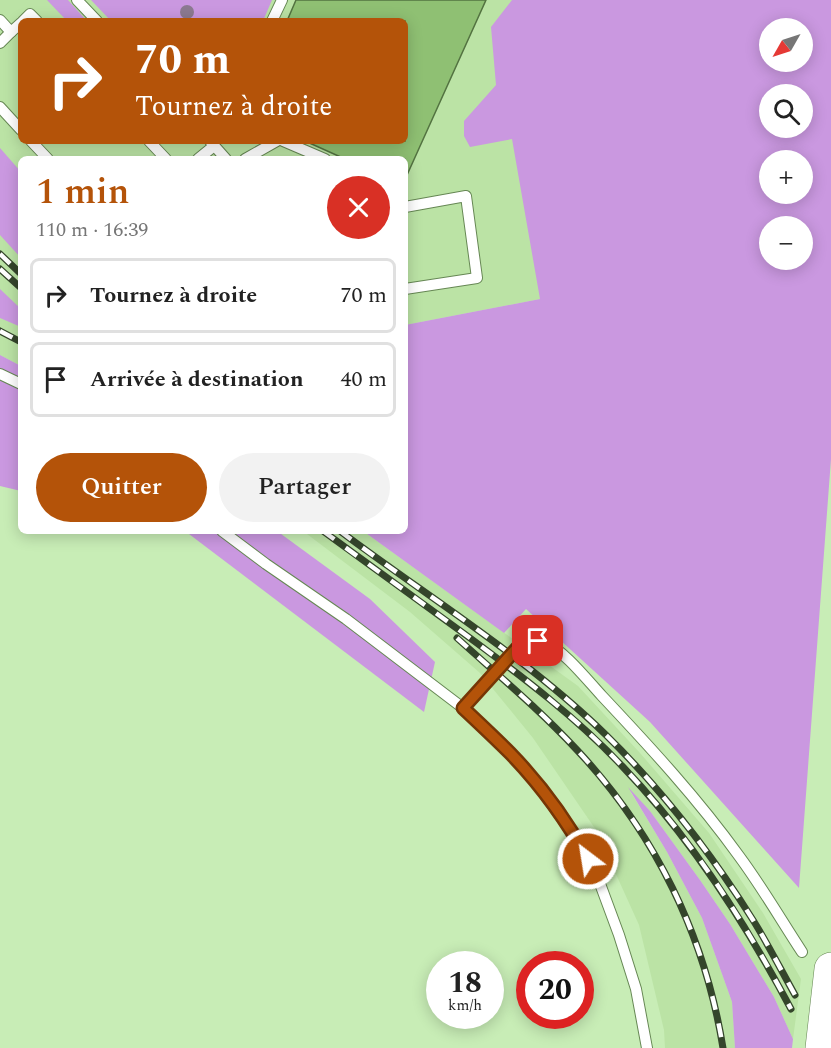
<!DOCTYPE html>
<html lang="fr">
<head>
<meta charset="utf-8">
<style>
	:root { --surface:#fff; --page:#f2f2f2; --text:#222; --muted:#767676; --line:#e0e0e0; --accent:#b45309 }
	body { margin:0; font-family:Spectral,serif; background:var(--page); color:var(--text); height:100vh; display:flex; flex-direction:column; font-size:22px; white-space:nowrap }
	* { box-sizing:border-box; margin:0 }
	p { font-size:20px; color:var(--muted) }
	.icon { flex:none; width:33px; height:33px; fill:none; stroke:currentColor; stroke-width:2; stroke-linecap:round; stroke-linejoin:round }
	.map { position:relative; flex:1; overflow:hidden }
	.sheet { position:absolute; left:18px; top:156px; width:390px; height:378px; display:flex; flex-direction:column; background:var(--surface); border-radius:9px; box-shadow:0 3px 15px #0003 }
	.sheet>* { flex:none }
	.banner { position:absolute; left:18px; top:18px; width:390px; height:126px; border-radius:9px; box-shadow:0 3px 15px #0003; background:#b45309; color:#fff; overflow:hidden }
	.needle { width:39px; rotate:231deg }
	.buttons { position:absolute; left:759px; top:18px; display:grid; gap:12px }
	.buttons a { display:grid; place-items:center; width:54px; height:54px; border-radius:50%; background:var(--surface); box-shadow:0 3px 15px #0003; font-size:30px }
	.speed { position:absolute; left:426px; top:951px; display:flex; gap:12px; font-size:30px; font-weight:700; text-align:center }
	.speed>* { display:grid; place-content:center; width:78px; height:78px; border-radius:50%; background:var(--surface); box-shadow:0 3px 15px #0003; line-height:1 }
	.speed small { font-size:15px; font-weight:400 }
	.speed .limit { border:9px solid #d22; background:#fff; color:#111 }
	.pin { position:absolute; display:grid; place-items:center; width:51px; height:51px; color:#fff; margin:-26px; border-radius:12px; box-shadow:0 3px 9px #0006 }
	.me { position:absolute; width:66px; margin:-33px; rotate:329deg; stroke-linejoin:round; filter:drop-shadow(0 0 4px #0008) }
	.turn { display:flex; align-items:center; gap:21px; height:126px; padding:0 18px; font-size:27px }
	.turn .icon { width:78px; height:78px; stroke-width:2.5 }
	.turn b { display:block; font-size:42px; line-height:51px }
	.round { display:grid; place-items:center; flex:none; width:63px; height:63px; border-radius:32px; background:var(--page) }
	.headline { display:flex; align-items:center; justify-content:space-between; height:102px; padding:0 18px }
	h1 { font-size:36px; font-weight:600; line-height:45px; color:var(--accent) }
	.action { display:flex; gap:12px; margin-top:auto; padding:12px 18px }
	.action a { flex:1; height:69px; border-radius:36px; background:var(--accent); color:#fff; font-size:24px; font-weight:600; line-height:69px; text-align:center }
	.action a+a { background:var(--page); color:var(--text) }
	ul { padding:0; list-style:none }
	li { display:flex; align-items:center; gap:18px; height:75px; margin:0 12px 9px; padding:0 6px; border:3px solid var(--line); border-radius:9px }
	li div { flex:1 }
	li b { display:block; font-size:22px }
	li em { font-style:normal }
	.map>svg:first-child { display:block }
</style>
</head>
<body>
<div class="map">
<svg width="831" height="1048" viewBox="0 0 831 1048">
	<rect width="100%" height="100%" fill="#c8edb6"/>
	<!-- built -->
	<g fill="#bbe3a5" fill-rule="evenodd">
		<path d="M0,0H831V62L768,80L540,299L405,325V159H21V253L18,254L21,258V366L0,355ZM21,21H405V141H21ZM770,28H802V62H770Z"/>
		<polygon points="303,531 363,531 578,686 640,753 709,833 763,913 801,979 793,1039 774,997 730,924 700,880 650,811 630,791 667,852 702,918 732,1002 735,1048 665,1048 664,1030 639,925 596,830 533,738 480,673 410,612"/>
	</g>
	<!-- green -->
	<g fill="#ca98e0" fill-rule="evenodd">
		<polygon points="47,0 68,0 87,21 67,21"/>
		<polygon points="91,0 272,0 263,21 111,21"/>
		<path d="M512,0H831V459L799,888L650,722L526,609L504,633L363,531H405V325L540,299L512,139L470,147L464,136V121L496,85L491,27ZM770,28H802V62H770ZM802,94V128H770V94ZM802,160V194H770V160ZM802,226V260H770V226Z"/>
		<polygon points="0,148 21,172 21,258 0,235"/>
		<polygon points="0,289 21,309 21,327 0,318"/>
		<polygon points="0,355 21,366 21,491 0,486"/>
		<polygon points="185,531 277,531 370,599 435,662 424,712"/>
		<polygon points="628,787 650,811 700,880 730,924 774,997 793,1039 792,1048 735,1048 732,1002 702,918 667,852"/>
	</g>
	<!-- building -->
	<polygon fill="#8fc073" stroke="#537341" stroke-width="1.5" points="296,0 486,0 407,175 405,174 405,159 345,159 305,141 405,141 405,21 287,21"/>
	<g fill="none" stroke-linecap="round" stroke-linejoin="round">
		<defs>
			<g id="lane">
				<polyline points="77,0 97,21"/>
				<polyline points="0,20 11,32 21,23"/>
				<polyline points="23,21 30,14 37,21"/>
				<polyline points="272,21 282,0"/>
				<polyline points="0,43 11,32"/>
				<polyline points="0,107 21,130"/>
				<polyline points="31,141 48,159"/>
				<polyline points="149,141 166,159"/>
				<polyline points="210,141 226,159"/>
				<polyline points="283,141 325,159"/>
				<polyline points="198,159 214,146"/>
				<polyline points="245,159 277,141"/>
				<polyline points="405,207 466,196 477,278 405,289"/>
				<polyline points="0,374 21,384"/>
				<polyline points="222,531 266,564 346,619 463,708 509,752 538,785 579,842 599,881 619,935 636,989 647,1048"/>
				<path d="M463,708L519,646C528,642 536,639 545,643C564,650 588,681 602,696C650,747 698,799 739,856C762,887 781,920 802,952"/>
			</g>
			<polyline id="highway" points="822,1048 831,969"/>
		</defs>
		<!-- lane casing -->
		<use href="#lane" stroke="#668754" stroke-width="12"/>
		<!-- highway casing -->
		<use href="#highway" stroke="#668754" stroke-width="34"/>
		<!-- lane -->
		<use href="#lane" stroke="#fff" stroke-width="10"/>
		<!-- highway -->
		<use href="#highway" stroke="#fff" stroke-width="33"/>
		<defs>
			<g id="rail">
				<polyline points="0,254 21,274"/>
				<polyline points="0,269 21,288"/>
				<polyline points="0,331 21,342"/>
				<path d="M323,531C372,567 421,602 470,638C524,678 577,718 623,767C692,839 745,922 791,1009"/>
				<path d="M340,531C428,597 527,658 606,735C662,790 711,853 753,920C768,944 781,970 795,995"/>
				<path d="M457,638C498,675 540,710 577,750C655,833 705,936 723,1048"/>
			</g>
		</defs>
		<!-- rail casing -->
		<use href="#rail" stroke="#34452b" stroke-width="7"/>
		<!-- rail -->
		<use href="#rail" stroke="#fff" stroke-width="4.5" stroke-dasharray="14" stroke-linecap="butt"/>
	</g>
	<!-- trees -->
	<circle fill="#8c7a91" cx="187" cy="12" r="7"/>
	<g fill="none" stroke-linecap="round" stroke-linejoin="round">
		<defs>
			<path id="route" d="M538,641H530L519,646L463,708C479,723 495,738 510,753C541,785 567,821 588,859"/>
		</defs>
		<!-- route casing -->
		<use href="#route" stroke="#753606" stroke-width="15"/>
		<!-- route -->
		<use href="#route" stroke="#b45309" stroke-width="10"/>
	</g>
</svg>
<div class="buttons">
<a><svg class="needle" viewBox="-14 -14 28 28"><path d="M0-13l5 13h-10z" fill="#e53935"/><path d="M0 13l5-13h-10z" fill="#767676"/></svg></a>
<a><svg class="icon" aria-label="search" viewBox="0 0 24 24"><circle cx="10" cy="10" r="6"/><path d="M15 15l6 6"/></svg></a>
<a>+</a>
<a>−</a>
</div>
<div class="speed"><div>18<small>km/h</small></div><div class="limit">20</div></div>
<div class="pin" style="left:538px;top:641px;background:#d93025"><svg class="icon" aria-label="arrive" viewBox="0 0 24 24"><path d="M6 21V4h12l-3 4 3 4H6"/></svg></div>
<svg class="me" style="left:588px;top:859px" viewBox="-20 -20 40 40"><circle r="17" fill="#b45309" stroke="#fff" stroke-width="3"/><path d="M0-11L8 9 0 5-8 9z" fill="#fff"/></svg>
<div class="banner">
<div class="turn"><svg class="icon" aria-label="right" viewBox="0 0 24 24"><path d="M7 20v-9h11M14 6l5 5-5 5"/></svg><div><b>70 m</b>Tournez à droite</div></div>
</div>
<section class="sheet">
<div class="headline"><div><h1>1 min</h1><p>110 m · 16:39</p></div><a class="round" style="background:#d93025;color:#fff"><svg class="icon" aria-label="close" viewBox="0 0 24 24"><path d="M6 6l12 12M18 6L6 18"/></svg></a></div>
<ul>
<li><svg class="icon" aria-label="right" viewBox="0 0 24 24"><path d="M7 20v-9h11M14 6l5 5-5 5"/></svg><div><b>Tournez à droite</b></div><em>70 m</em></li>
<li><svg class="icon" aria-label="arrive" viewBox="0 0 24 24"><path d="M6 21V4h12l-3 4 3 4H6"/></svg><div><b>Arrivée à destination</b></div><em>40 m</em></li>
</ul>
<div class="action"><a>Quitter</a><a>Partager</a></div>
</section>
</div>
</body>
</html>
